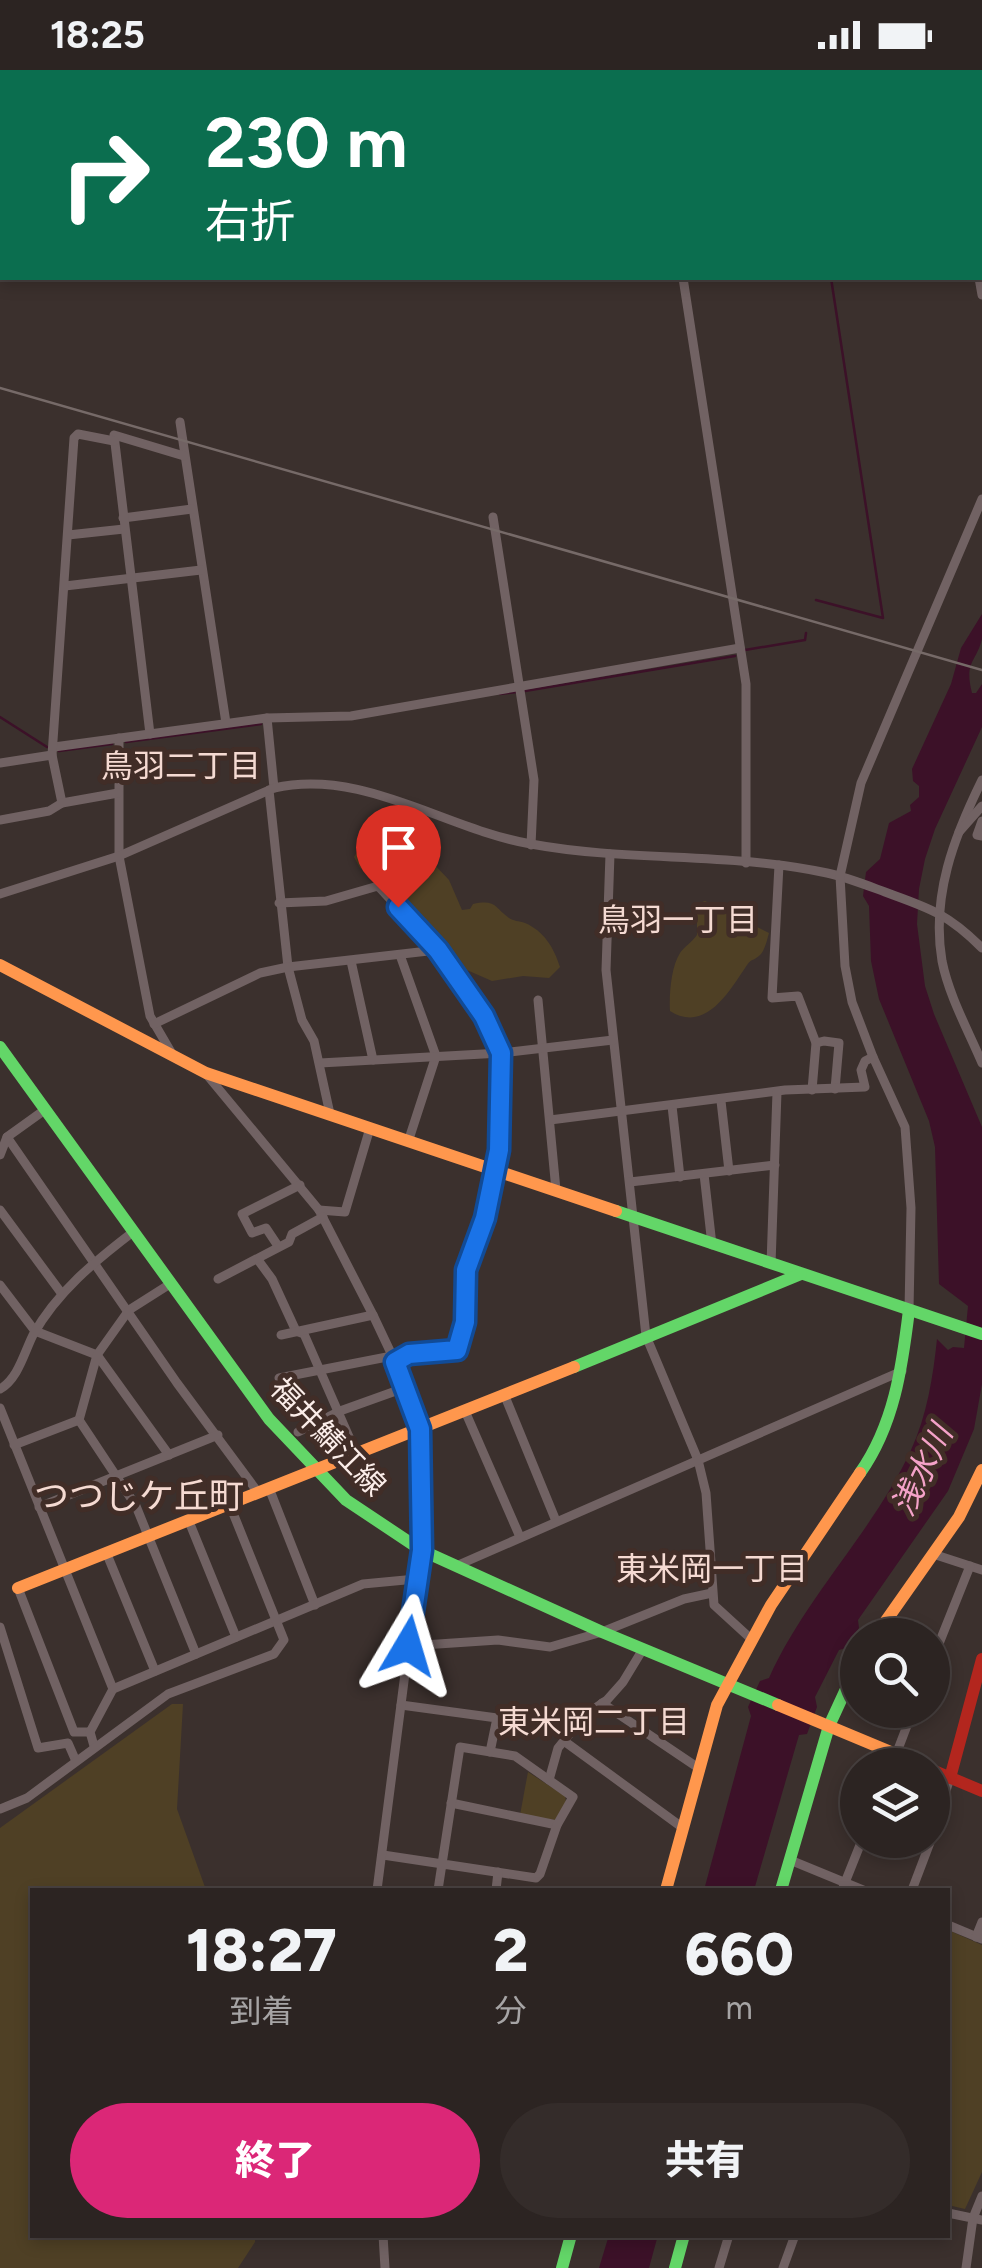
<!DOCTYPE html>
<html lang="ja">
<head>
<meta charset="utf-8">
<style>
	:root { --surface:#2c2422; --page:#342c2a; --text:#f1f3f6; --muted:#a6a4a5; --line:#484140; --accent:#db2777 }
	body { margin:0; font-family:Figtree,"Noto Sans JP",sans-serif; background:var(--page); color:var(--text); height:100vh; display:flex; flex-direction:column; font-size:38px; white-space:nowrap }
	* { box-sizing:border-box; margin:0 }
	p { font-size:32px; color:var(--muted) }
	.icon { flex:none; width:55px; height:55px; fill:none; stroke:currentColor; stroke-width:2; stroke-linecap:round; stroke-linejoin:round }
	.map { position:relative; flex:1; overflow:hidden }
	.panel { position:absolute; left:30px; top:1818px; width:920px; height:350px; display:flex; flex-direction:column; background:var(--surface); border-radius:0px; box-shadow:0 5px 15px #0003,0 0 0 2px var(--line) }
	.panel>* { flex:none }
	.hud { position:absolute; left:0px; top:0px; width:982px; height:210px; box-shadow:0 5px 15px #0003,0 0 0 2px var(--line); background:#0b6e4f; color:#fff; overflow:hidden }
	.tools { position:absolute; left:840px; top:1548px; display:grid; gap:20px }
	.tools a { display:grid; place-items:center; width:110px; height:110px; border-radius:50%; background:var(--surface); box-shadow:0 5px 15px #0003,0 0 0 2px var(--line); font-size:50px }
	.pin { position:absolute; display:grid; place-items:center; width:85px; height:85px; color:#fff; margin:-102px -42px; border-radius:50% 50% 50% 0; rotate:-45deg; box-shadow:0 0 10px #0007 }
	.pin .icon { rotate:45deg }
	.me { position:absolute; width:110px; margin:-55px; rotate:7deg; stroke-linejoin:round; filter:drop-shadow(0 0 8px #0008) }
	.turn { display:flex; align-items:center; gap:35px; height:210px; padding:0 40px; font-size:45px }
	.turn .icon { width:130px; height:130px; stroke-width:2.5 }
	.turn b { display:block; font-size:70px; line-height:85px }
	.eta { display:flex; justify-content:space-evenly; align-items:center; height:170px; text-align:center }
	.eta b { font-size:60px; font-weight:800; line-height:70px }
	.action { display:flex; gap:20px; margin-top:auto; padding:20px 40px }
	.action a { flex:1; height:115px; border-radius:60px; background:var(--accent); color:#fff; font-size:40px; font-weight:800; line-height:115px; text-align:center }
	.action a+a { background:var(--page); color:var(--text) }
	.status { display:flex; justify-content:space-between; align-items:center; height:70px; padding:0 50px; background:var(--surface); direction:ltr }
	.status svg { height:28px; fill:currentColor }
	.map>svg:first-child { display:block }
</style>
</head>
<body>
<div class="status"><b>18:25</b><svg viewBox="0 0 49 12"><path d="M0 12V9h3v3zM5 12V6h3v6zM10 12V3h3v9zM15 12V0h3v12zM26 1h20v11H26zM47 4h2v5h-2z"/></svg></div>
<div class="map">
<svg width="982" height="2198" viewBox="0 0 982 2198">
	<rect width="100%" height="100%" fill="#3b302d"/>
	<!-- green -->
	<g fill="#4f4025">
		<path d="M376,759L386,761L415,797H424L432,792L449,810L462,840L470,839L473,834C496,829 494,837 509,848C513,851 519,851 525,853C544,861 554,878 560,897L549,908L523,906L492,911L460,897L396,823L360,798L354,787L359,779L370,780L376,775L371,764Z"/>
		<path d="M705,831L769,863C767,870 765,880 760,885C754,891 752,888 747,895C730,920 706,964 670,941C669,925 671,897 680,883C684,877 692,872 697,865V834Z"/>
		<polygon points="172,1634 183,1634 177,1739 206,1820 32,1820 32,2165 255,2165 255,2172 238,2198 0,2198 0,1758"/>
		<polygon points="528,1702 565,1726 566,1732 555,1750 520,1745"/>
		<polygon points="948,1860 982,1875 982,2102 965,2139 948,2135"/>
	</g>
	<!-- water -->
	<g fill="#3c1128">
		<path d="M982,544C982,551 982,561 982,569C976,593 964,591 972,623H976L982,614V657L935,759L925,789L919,819L917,854L925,916L934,944L982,1057V1314L974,1359L948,1421L858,1550L859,1558L846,1578L839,1580L815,1627L817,1637L807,1664L799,1665L754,1820H704L751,1646L748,1637L760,1611L769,1608C806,1526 873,1462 911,1380C927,1345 933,1307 937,1269L948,1280L953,1277L964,1278L968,1236L939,1214L935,1077L929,1051L879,929L871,891L869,836L863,826L866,802L880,789L889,753L911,741L910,735L919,727V716L913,711L912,699L951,614L961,578Z"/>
		<polygon points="609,2165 658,2165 649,2198 599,2198"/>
	</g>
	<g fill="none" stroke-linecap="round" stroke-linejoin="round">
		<!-- stream -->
		<g stroke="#3c1128" stroke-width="2.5">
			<polyline points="798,0 798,2"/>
			<polyline points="816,530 883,548 831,208"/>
			<polyline points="745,580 805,570 806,563"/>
			<polyline points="525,621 735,586"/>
			<polyline points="500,624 517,622"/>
			<polyline points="0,647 47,677"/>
			<polyline points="126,672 261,654"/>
			<polyline points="59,681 112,674"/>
		</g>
		<!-- street -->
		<g stroke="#716263" stroke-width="9">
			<polyline points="651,0 651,2"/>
			<polyline points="947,0 947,2"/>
			<polyline points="683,208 746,614 746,793"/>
			<polyline points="979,208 982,225"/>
			<polyline points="180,352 226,653"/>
			<polyline points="493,447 534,710 531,775"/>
			<polyline points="123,448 192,439"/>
			<polyline points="68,465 124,459"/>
			<polyline points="65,516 201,500"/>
			<polyline points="267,648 274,718"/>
			<polyline points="150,664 114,365 184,386"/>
			<polyline points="119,668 119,786 150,946 171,982"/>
			<polyline points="54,677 267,648 351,646 740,578"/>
			<polyline points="52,685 74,368 78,364 114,371"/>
			<polyline points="0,693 52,685 62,733"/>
			<path d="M982,710C954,767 931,826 942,891C949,926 968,960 982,993"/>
			<polyline points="269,720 288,897 302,950 314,971 330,1044"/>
			<polyline points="0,750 49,741 62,733 118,723"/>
			<polyline points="982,751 977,765 982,766"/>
			<polyline points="959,762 982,736"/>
			<polyline points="610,784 606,900 646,1266 698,1390 706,1423 714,1535 749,1567"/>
			<polyline points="779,795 772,928 798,926 816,973 812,1020"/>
			<path d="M0,824L119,786L274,718C364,698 444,759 531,774C628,792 730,782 827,803C846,807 866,815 885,822C929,838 947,843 982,878"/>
			<polyline points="279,833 326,831 378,816 437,880 484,946 501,983 499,1080 485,1149 467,1200 465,1252 457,1280 409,1284 395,1292"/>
			<polyline points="400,885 436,986 408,1072"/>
			<polyline points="351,891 373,990"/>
			<polyline points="538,930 556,1120"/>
			<polyline points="154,954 260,903 288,897 437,880"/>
			<polyline points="816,973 824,971 839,973 835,1019"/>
			<polyline points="320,993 501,983 613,970"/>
			<polyline points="207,1005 319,1140 373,1245 407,1317 421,1359"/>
			<polyline points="721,1031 729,1101"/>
			<polyline points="672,1036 680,1107"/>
			<polyline points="550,1050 785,1020 865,1017 861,1000 865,991 873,987"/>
			<polyline points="7,1067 177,1313 257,1421"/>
			<polyline points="0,1085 7,1067 46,1039"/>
			<polyline points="704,1104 712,1175"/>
			<polyline points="630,1112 775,1095"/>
			<polyline points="0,1140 62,1224"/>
			<polyline points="319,1140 345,1142 370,1058"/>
			<polyline points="278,1176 266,1158 252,1163 242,1144 300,1115"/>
			<polyline points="258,1190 272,1209 296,1261 304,1264 357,1385"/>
			<polyline points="771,1194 777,1022"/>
			<polyline points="218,1209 289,1172 292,1164 323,1147"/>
			<polyline points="0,1215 35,1261 97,1285 169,1385"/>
			<polyline points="909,1240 911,1138 905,1057 873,987 852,932 845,896 840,806 861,713 982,429"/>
			<polyline points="281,1265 373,1245"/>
			<polyline points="279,1308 392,1286"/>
			<path d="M0,1319C18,1309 24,1283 33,1265C57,1222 95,1191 133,1162"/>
			<polyline points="504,1324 556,1451"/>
			<polyline points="0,1338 113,1619"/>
			<polyline points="465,1341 520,1467"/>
			<polyline points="79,1350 136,1436 196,1584"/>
			<polyline points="79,1350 97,1285 129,1240 170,1214"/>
			<polyline points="298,1362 340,1341 407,1317"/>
			<polyline points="14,1375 79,1350"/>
			<polyline points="269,1418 315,1535"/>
			<polyline points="39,1437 218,1365"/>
			<polyline points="188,1449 236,1567"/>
			<polyline points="106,1482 155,1601"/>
			<polyline points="933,1484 982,1500"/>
			<polyline points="456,1496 902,1301"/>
			<polyline points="18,1518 74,1662 90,1662"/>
			<polyline points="0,1557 38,1678 68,1673 75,1689"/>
			<polyline points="408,1576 498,1570 550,1577 602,1562 684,1529 712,1523"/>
			<polyline points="932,1591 970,1496"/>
			<polyline points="602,1633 700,1699"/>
			<polyline points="401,1635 497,1648 490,1682"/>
			<polyline points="564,1671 683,1758"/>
			<polyline points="94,1676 90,1662 113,1619 363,1514 416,1509"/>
			<polyline points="892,1695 913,1640"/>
			<polyline points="549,1710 558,1678 585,1645 607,1630 623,1612 643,1579"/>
			<polyline points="451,1733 557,1755"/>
			<polyline points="0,1739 27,1728 168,1624 274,1584 284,1570 229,1433"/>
			<polyline points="932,1764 950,1708"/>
			<polyline points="383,1785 536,1808 540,1804 557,1755 573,1727 515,1686 460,1677 438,1820"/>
			<polyline points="790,1790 863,1820"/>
			<polyline points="377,1820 421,1480"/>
			<polyline points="496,1820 498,1802"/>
			<polyline points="842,1820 862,1770"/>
			<polyline points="912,1820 931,1770"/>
			<polyline points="948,1855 982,1869"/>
			<polyline points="976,1867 982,1852"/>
			<polyline points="948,2143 982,2150"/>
			<polyline points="383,2165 385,2198"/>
			<polyline points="719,2198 729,2165"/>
			<polyline points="783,2198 795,2165"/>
			<polyline points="966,2198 973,2148 982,2126"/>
		</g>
		<!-- fast -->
		<g stroke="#63d668" stroke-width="12">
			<polyline points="0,977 269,1349 346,1430 421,1480 602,1562 778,1635"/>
			<polyline points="616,1141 982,1264"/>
			<polyline points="574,1297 801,1204"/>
			<polyline points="421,1359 421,1480"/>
			<path d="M860,1403C894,1355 902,1298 909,1240"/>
			<polyline points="781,1820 829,1656 858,1593"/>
			<polyline points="562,2198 571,2165"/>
			<polyline points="675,2198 684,2165"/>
		</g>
		<!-- slow -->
		<g stroke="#ff974d" stroke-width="12">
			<polyline points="0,895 206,1003 616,1141"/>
			<polyline points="18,1518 574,1297"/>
			<polyline points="876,1565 959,1447 982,1400"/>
			<polyline points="778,1635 922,1695"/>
			<polyline points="666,1820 717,1635 771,1535 860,1403"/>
		</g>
		<!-- jam -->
		<g stroke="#b3261e" stroke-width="12">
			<polyline points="932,1700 982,1721"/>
			<polyline points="950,1708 982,1589"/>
		</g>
		<!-- tram -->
		<polyline stroke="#766a68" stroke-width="2.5" points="0,318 982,600"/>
	</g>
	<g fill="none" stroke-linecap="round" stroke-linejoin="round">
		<defs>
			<polyline id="route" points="398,837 438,880 484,946 501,983 499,1080 485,1148 466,1200 465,1252 457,1280 409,1284 395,1292 420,1359 422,1480 408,1576"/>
		</defs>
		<!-- route casing -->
		<use href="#route" stroke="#114b97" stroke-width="25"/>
		<!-- route -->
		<use href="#route" stroke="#1a73e8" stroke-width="18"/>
	</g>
	<g text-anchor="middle" stroke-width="10" stroke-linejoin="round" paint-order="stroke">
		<!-- street labels -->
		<g font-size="30" fill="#fbede9" stroke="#412d27">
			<text transform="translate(328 1367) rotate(46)" y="10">福井鯖江線</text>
		</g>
		<!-- neighbourhood labels -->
		<g font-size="32" fill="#f5dad2" stroke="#412d27">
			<text x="181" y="707">鳥羽二丁目</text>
			<text x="678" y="861">鳥羽一丁目</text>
			<text x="712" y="1510">東米岡一丁目</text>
			<text x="594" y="1663">東米岡二丁目</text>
		</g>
		<!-- water labels -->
		<g font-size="32" font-style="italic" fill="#f4a2c8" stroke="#412d27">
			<text transform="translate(922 1400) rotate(-64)" y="11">浅水川</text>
		</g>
		<!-- quarter labels -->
		<g font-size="35" fill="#f5dad2" stroke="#412d27">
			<text x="139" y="1438">つつじケ丘町</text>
		</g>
	</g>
</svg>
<div class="tools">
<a><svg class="icon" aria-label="search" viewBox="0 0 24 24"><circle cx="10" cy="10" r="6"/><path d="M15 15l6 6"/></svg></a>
<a><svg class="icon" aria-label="layers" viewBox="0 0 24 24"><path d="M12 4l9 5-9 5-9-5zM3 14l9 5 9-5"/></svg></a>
</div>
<div class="pin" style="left:398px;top:837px;background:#d93025"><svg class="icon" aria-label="arrive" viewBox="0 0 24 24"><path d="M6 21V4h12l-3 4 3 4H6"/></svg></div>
<svg class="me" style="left:408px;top:1576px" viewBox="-20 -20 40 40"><path d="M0-17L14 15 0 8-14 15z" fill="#1a73e8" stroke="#fff" stroke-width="4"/></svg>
<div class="hud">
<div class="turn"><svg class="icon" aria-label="right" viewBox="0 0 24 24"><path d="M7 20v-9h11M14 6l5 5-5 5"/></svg><div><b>230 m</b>右折</div></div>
</div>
<section class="panel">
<div class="eta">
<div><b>18:27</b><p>到着</p></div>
<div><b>2</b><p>分</p></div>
<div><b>660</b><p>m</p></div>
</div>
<div class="action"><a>終了</a><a>共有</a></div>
</section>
</div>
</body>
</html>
